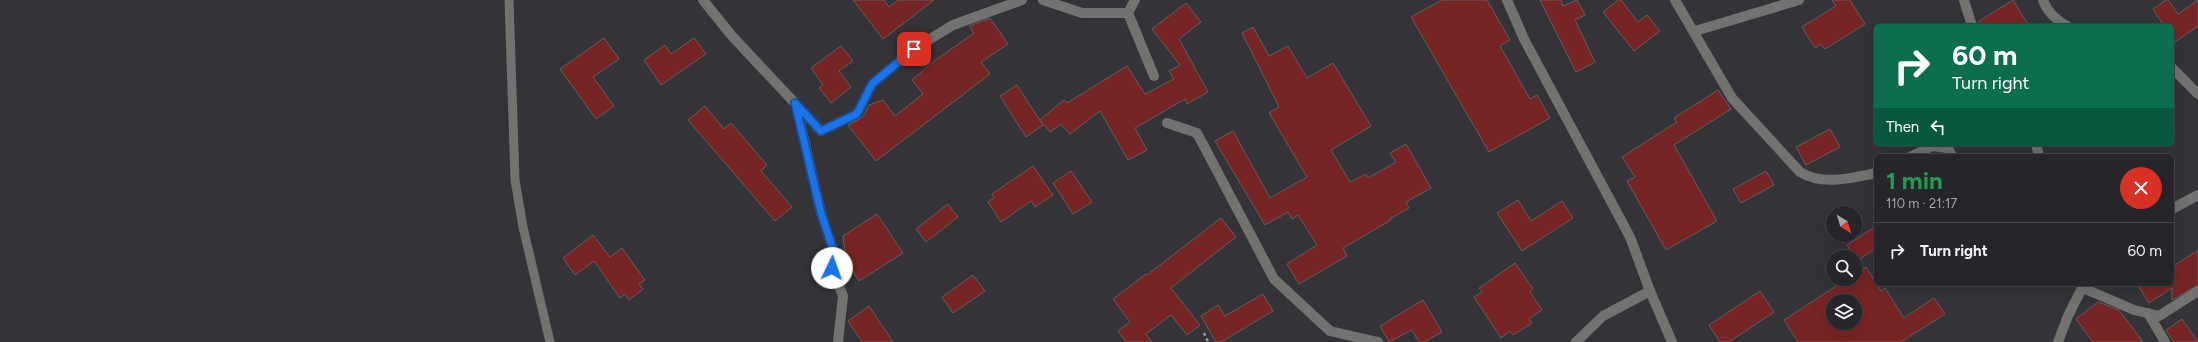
<!DOCTYPE html>
<html lang="en">
<head>
<meta charset="utf-8">
<style>
	:root { --surface:#26262a; --page:#323236; --text:#f1f3f6; --muted:#a4a5a8; --line:#424347 }
	body { margin:0; font-family:Figtree,sans-serif; background:var(--page); color:var(--text); height:100vh; display:flex; flex-direction:column; font-size:15px; white-space:nowrap }
	* { box-sizing:border-box; margin:0 }
	p { font-size:13px; color:var(--muted) }
	.icon { flex:none; width:22px; height:22px; fill:none; stroke:currentColor; stroke-width:2; stroke-linecap:round; stroke-linejoin:round }
	.map { position:relative; flex:1; overflow:hidden }
	.panel { position:absolute; left:1874px; top:154px; width:300px; height:132px; display:flex; flex-direction:column; background:var(--surface); border-radius:6px; box-shadow:0 4px 16px #0002,0 0 0 1px var(--line) }
	.panel>* { flex:none }
	.guide { position:absolute; left:1874px; top:24px; width:300px; height:122px; border-radius:6px; box-shadow:0 4px 16px #0002,0 0 0 1px var(--line); background:#0b6e4f; color:#fff; overflow:hidden }
	.needle { width:26px; rotate:142deg }
	.tools { position:absolute; left:1826px; top:206px; display:grid; gap:8px }
	.tools a { display:grid; place-items:center; width:36px; height:36px; border-radius:50%; background:var(--surface); box-shadow:0 4px 16px #0002,0 0 0 1px var(--line); font-size:20px }
	.pin { position:absolute; display:grid; place-items:center; width:34px; height:34px; color:#fff; margin:-17px; border-radius:8px; box-shadow:0 2px 6px #0006 }
	.me { position:absolute; width:44px; margin:-22px; rotate:3deg; stroke-linejoin:round; filter:drop-shadow(0 0 3px #0008) }
	.turn { display:flex; align-items:center; gap:14px; height:84px; padding:0 12px; font-size:18px }
	.turn .icon { width:52px; height:52px; stroke-width:2.5 }
	.turn b { display:block; font-size:28px; line-height:34px }
	.then { display:flex; align-items:center; height:38px; padding:0 12px; background:#0003; gap:8px; font-size:15px }
	.round { display:grid; place-items:center; flex:none; width:42px; height:42px; border-radius:21px; background:var(--page) }
	.headline { display:flex; align-items:center; justify-content:space-between; height:68px; padding:0 12px }
	h1 { font-size:24px; font-weight:700; line-height:30px; color:#1e9e55 }
	ul { padding:0; list-style:none }
	li { display:flex; align-items:center; gap:12px; height:56px; padding:0 12px; border-top:1px solid var(--line) }
	li div { flex:1 }
	li b { display:block; font-size:15px }
	li em { font-style:normal }
	.map>svg:first-child { display:block }
</style>
</head>
<body>
<div class="map">
<svg width="2198" height="342" viewBox="0 0 2198 342">
	<rect width="100%" height="100%" fill="#333338"/>
	<!-- building -->
	<g fill="#772424" stroke="#645f5e" fill-rule="evenodd">
		<polygon points="853,0 884,0 889,7 898,0 934,0 883,39"/>
		<polygon points="1442,0 1487,0 1510,40 1500,46 1530,99 1537,95 1550,118 1489,152 1411,17"/>
		<polygon points="1540,0 1561,0 1563,6 1577,0 1585,15 1575,20 1595,62 1576,72"/>
		<polygon points="1618,0 1621,0 1638,22 1647,15 1660,31 1634,51 1603,12"/>
		<polygon points="1832,0 1850,0 1865,24 1825,49 1821,44 1815,48 1802,27 1836,6"/>
		<polygon points="2013,0 2029,26 1978,26 1978,22"/>
		<polygon points="2166,0 2168,0 2178,14 2198,0 2198,26 2172,44 2172,26 2164,26 2153,9"/>
		<polygon points="1186,3 1201,22 1179,39 1208,92 1187,104 1185,99 1135,128 1147,150 1128,160 1100,111 1070,134 1061,124 1050,132 1040,120 1064,100 1067,103 1127,66 1145,94 1174,79 1169,71 1180,65 1152,29"/>
		<polygon points="990,18 1008,44 981,62 990,74 876,161 848,125 863,117 869,105 883,100 895,116 923,94 912,80 933,62 974,33 969,26"/>
		<polygon points="1253,27 1269,56 1288,46 1307,78 1333,63 1371,126 1331,150 1350,182 1366,174 1368,178 1396,162 1390,153 1406,144 1431,188 1406,202 1409,208 1390,219 1391,220 1343,248 1347,256 1299,284 1287,264 1317,245 1298,215 1292,219 1288,212 1265,225 1215,141 1233,131 1270,198 1307,177 1269,113 1279,107 1242,33"/>
		<polygon points="604,38 619,59 593,77 614,106 596,119 560,69"/>
		<polygon points="694,38 706,54 661,85 644,60 665,45 671,54"/>
		<polygon points="841,46 853,61 839,71 851,87 831,103 819,88 823,85 811,68"/>
		<polygon points="1017,85 1043,125 1026,137 1000,96"/>
		<polygon points="1718,90 1731,109 1674,145 1717,221 1666,250 1627,181 1635,177 1622,157 1677,122 1674,118"/>
		<polygon points="705,106 724,129 731,123 767,165 761,171 792,207 775,221 688,120"/>
		<polygon points="1830,129 1840,147 1806,165 1796,147"/>
		<polygon points="1033,166 1053,195 1035,207 1031,201 1001,222 988,202 994,198 992,194"/>
		<polygon points="1071,171 1092,202 1073,214 1053,183"/>
		<polygon points="1766,171 1774,185 1741,203 1733,189"/>
		<polygon points="1518,200 1531,221 1562,201 1573,218 1522,251 1497,213"/>
		<polygon points="948,204 958,217 926,242 916,229"/>
		<polygon points="877,214 903,253 859,281 842,255 845,252 843,236"/>
		<polygon points="1221,218 1236,237 1171,288 1200,325 1187,335 1171,315 1146,334 1152,342 1126,342 1118,331 1130,322 1113,299 1146,274 1147,275"/>
		<polygon points="1876,226 1876,248 1857,261 1847,245"/>
		<polygon points="593,235 610,257 622,248 645,280 639,284 643,289 629,300 625,294 620,298 594,261 575,275 563,258"/>
		<polygon points="2198,250 2198,285 2172,300 2172,288 2149,303 2137,284 2172,284 2172,267"/>
		<polygon points="1515,263 1533,289 1530,292 1542,310 1529,319 1532,323 1513,335 1510,331 1501,338 1474,297 1482,292 1479,288"/>
		<path d="M1866,267L1881,291L1885,288L1904,318L1934,298L1945,314L1901,342H1798L1784,320L1847,279H1855V274ZM1833,301H1855V323H1833Z"/>
		<polygon points="973,275 985,291 953,313 942,297"/>
		<polygon points="1760,291 1774,312 1729,342 1720,342 1709,325"/>
		<polygon points="1263,294 1273,311 1221,342 1216,342 1201,316 1218,305 1225,316"/>
		<polygon points="1423,300 1442,332 1424,342 1419,342 1412,330 1389,342 1380,326"/>
		<polygon points="2098,302 2119,310 2143,342 2093,342 2076,319"/>
		<polygon points="869,306 893,342 862,342 848,321"/>
		<polygon points="2182,319 2198,342 2174,342 2166,330"/>
	</g>
	<g fill="none" stroke-linecap="round" stroke-linejoin="round">
		<!-- path -->
		<polyline stroke="#99999d" stroke-width="2.5" stroke-dasharray="3 3" stroke-linecap="butt" points="1204,333 1208,342"/>
		<!-- lane -->
		<polyline stroke="#737270" stroke-width="9" points="509,0 515,180 523,227 550,342"/>
		<!-- street -->
		<g stroke="#737270" stroke-width="10">
			<polyline points="703,0 732,36 821,131 857,114 872,84 914,49 953,25 1022,0"/>
			<polyline points="1043,0 1082,13 1128,13"/>
			<polyline points="1135,0 1128,13 1154,76"/>
			<polyline points="1507,0 1524,39 1630,237 1650,291 1672,342"/>
			<path d="M1675,0L1732,98L1800,172C1823,186 1851,178 1876,173"/>
			<polyline points="1964,0 1972,26"/>
			<path d="M2043,0C2047,12 2056,20 2067,26"/>
			<polyline points="1695,31 1799,0"/>
			<polyline points="2172,68 2198,94"/>
			<polyline points="796,105 821,213 833,249 832,267 843,296 838,342"/>
			<polyline points="1167,123 1197,133 1274,279 1330,331 1378,342"/>
			<polyline points="2036,144 2039,156"/>
			<polyline points="1912,156 1932,146 1948,148 1952,156"/>
			<polyline points="2172,209 2198,195"/>
			<polyline points="2083,288 2134,310 2159,316 2198,291"/>
			<polyline points="2148,313 2165,342"/>
			<polyline points="1576,342 1603,316 1650,291"/>
			<polyline points="2058,342 2068,316 2084,284"/>
		</g>
	</g>
	<g fill="none" stroke-linecap="round" stroke-linejoin="round">
		<defs>
			<polyline id="route" points="832,268 833,249 821,213 795,103 821,131 857,114 872,84 914,49"/>
		</defs>
		<!-- route casing -->
		<use href="#route" stroke="#114b97" stroke-width="10"/>
		<!-- route -->
		<use href="#route" stroke="#1a73e8" stroke-width="7"/>
	</g>
</svg>
<div class="tools">
<a><svg class="needle" viewBox="-14 -14 28 28"><path d="M0-13l5 13h-10z" fill="#e53935"/><path d="M0 13l5-13h-10z" fill="#a4a5a8"/></svg></a>
<a><svg class="icon" aria-label="search" viewBox="0 0 24 24"><circle cx="10" cy="10" r="6"/><path d="M15 15l6 6"/></svg></a>
<a><svg class="icon" aria-label="layers" viewBox="0 0 24 24"><path d="M12 4l9 5-9 5-9-5zM3 14l9 5 9-5"/></svg></a>
</div>
<div class="pin" style="left:914px;top:49px;background:#d93025"><svg class="icon" aria-label="arrive" viewBox="0 0 24 24"><path d="M6 21V4h12l-3 4 3 4H6"/></svg></div>
<svg class="me" style="left:832px;top:268px" viewBox="-20 -20 40 40"><circle r="19" fill="#fff"/><path d="M0-13L10 11 0 6-10 11z" fill="#1a73e8"/></svg>
<div class="guide">
<div class="turn"><svg class="icon" aria-label="right" viewBox="0 0 24 24"><path d="M7 20v-9h11M14 6l5 5-5 5"/></svg><div><b>60 m</b>Turn right</div></div>
<div class="then">Then<svg class="icon" aria-label="left" viewBox="0 0 24 24"><path d="M17 20v-9H6M10 6l-5 5 5 5"/></svg></div>
</div>
<section class="panel">
<div class="headline"><div><h1>1 min</h1><p>110 m · 21:17</p></div><a class="round" style="background:#d93025;color:#fff"><svg class="icon" aria-label="close" viewBox="0 0 24 24"><path d="M6 6l12 12M18 6L6 18"/></svg></a></div>
<ul>
<li><svg class="icon" aria-label="right" viewBox="0 0 24 24"><path d="M7 20v-9h11M14 6l5 5-5 5"/></svg><div><b>Turn right</b></div><em>60 m</em></li>
</ul>
</section>
</div>
</body>
</html>
